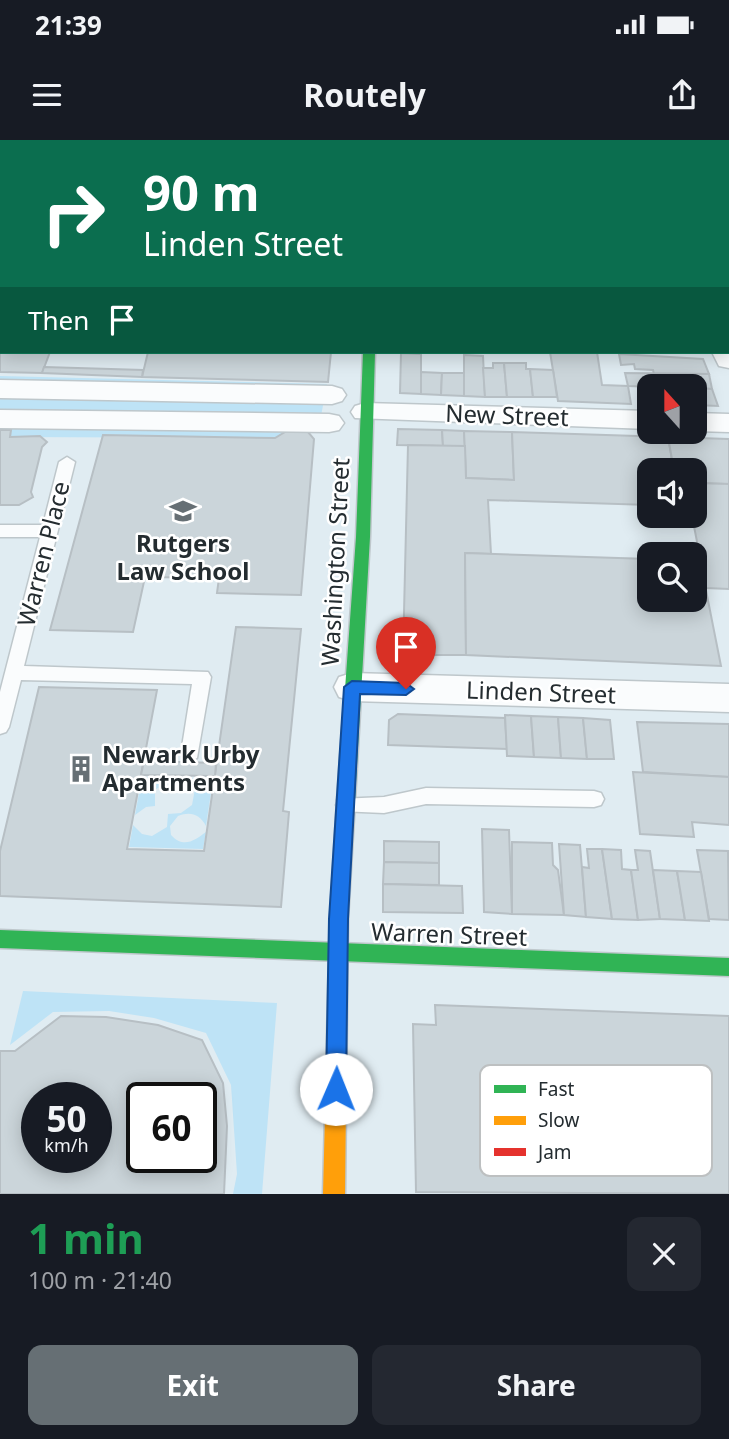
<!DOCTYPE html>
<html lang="en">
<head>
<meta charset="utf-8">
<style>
	:root { --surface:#171b24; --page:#242831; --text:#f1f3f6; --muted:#9ea1a6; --accent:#666f74 }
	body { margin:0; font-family:"Noto Sans",sans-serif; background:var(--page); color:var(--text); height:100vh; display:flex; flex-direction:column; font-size:26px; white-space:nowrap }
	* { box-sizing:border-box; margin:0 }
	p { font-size:23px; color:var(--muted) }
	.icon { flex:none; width:38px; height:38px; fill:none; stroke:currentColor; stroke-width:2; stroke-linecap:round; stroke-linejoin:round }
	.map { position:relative; height:1054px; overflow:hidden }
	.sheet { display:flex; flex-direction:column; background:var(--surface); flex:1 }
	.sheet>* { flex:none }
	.banner { position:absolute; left:0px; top:0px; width:730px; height:214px; box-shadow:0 4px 18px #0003; background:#0b6e4f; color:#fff; overflow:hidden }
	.needle { width:46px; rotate:339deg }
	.buttons { position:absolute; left:637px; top:234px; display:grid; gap:14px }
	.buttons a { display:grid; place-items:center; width:70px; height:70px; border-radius:14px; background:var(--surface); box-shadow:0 4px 18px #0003; font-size:35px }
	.speed { position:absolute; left:21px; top:942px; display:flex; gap:14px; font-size:35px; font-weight:700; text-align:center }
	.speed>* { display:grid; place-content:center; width:91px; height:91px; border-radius:50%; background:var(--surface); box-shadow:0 4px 18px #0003; line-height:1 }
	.speed small { font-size:18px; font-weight:400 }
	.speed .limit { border:4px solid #111; border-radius:10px; background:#fff; color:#111 }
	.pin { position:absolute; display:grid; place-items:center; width:60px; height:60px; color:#fff; margin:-72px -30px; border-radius:50% 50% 50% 0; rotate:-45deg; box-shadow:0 0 7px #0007 }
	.pin .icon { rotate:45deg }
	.me { position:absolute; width:77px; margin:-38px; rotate:1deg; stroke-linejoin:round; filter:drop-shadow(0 0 5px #0008) }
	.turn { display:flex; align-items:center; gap:24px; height:147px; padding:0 28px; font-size:32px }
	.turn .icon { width:91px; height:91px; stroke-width:2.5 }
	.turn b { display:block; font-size:49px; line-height:60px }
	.then { display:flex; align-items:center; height:66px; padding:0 28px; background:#0003; gap:14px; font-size:26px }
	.round { display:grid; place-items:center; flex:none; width:74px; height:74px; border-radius:14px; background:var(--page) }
	.headline { display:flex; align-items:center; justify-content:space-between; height:119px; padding:0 28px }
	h1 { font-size:42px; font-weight:700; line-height:52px; color:#1e9e55 }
	.primary-button { display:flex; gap:14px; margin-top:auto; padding:14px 28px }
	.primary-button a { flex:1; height:80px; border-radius:14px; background:var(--accent); color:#fff; font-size:28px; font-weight:700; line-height:80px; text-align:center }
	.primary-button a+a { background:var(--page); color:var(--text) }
	.status { display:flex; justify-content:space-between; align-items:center; height:49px; padding:0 35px; background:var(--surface); direction:ltr }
	.status svg { height:19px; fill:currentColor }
	header { display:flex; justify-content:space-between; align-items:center; height:91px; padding:0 28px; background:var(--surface); font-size:32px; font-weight:700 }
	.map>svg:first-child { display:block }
</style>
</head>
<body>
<div class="status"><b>21:39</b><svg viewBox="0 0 49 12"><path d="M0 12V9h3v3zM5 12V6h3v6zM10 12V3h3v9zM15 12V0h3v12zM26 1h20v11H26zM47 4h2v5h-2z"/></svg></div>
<header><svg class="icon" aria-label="menu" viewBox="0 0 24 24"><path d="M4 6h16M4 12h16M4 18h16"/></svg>Routely<svg class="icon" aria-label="share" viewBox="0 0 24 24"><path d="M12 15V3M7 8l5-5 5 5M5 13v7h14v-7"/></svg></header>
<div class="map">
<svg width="729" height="1054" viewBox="0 0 729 1054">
	<rect width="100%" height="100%" fill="#e0ecf2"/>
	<!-- green -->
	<g fill="#bee3f6">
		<polygon points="0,236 327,244 319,287 308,292 290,289 275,298 10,297 11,290 0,290"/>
		<polygon points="142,637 172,638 155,650 155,666 146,667 135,675"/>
		<path d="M181,638L213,639L206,686C200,675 191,671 178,676L170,686L171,695C184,709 195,700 206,692L203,709L129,707L133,685L142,694L152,696L167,687L168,674L181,673L192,665L195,649Z"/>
		<polygon points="23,851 277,863 262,1054 233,1054 237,1034 231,945 206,893 154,878 109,871 53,872 10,905"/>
	</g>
	<!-- building -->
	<g fill="#cbd5da" stroke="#b7bfc4" stroke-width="2" fill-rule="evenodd">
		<polygon points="0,138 2,212 50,212 42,233 0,232"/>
		<polygon points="148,212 331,212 328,242 142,237"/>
		<polygon points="550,212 597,212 602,245 628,246 631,264 558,261"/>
		<polygon points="401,213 421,214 421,254 400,253"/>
		<polygon points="619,214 703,219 709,234 654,234 653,230 635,229 634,224 621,225"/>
		<polygon points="464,215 483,216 485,257 464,256"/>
		<polygon points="493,223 504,223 507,257 485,257 483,228 493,228"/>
		<polygon points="504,223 526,223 526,229 530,229 533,257 507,257"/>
		<polygon points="44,227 143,230 142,237 42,233"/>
		<polygon points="530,229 553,230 557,257 533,257"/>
		<polygon points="421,232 442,233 441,255 421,254"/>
		<polygon points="442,233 464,233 464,256 441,255"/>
		<polygon points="625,233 709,234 712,249 628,246"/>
		<polygon points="695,248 712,249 718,266 695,265"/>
		<polygon points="290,289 308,292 314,299 301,455 217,453 219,438 145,437 133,492 50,490 103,295 275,298"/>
		<polygon points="398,289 442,290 443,306 397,305"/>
		<polygon points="0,290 11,290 10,297 40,296 47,302 42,307 31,352 33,357 19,365 0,365"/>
		<polygon points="442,290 464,291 465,306 443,306"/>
		<polygon points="464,291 512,292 514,340 466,338"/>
		<polygon points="512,292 668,297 673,325 688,326 689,331 649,331 649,365 488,360 491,414 465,413 466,515 403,515 408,305 465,306 466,338 514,340"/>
		<polygon points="668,297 729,299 729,344 695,343 695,331 689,331 688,326 673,325"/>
		<polygon points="695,343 729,344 729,449 706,448 692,376 695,376"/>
		<polygon points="465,413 649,419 649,460 695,460 695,420 700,420 721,526 466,515"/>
		<polygon points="236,487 301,489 283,671 289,672 281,767 0,756 0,711 39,547 157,550 127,709 204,711"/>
		<polygon points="398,574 505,578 507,609 388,605 389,580"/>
		<polygon points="505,575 531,576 534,617 507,616"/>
		<polygon points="531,576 558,577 561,618 534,617"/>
		<polygon points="558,577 583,578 587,619 561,618"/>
		<polygon points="583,578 610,580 614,619 587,619"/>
		<polygon points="637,582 729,584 729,637 643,632"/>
		<polygon points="144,621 216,623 215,636 141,635"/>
		<polygon points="633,632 729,637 729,685 692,682 694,697 640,694"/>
		<polygon points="482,689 509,690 512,774 484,772"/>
		<polygon points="384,701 439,702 439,723 384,722"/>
		<polygon points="512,702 552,703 553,725 558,730 564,775 512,774"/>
		<polygon points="559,704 580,705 586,777 564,775"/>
		<polygon points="587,709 602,709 612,779 586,777 582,727 589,728"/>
		<polygon points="602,709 621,710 622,729 631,730 638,780 612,779"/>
		<polygon points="635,710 650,711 660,779 638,780 631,730 638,730"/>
		<polygon points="697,710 728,711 729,780 709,779"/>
		<polygon points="384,722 439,723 439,745 383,744"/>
		<polygon points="653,730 677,731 685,780 660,779"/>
		<polygon points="677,731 701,732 709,781 685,780"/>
		<polygon points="383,744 462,746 463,773 383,772"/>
		<polygon points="435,865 729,876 729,1054 416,1052 413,884 436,885"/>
		<path d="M61,876L106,877L158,885L202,900L223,943L227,986L224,1054H0V911H15ZM37,957H96V1017H37ZM142,957H201V1017H142Z"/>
	</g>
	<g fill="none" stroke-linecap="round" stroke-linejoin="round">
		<defs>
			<g id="lane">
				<rect x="79" y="0" width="12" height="2"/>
				<rect x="474" y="0" width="12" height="2"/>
				<rect x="0" y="2" width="2" height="6"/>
				<rect x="0" y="39" width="2" height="6"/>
				<rect x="728" y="63" width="1" height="8"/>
				<polygon points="67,317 75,322 24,526 208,532 211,537 197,618 190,621 183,618 181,613 192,544 21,540 9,587 6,592 0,594 0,552 40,397 0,397 0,385 43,385 59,322"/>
				<polygon points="426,648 594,651 601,653 604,659 601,665 594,667 426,664 384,673 339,671 336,665 339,659 384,657"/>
			</g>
			<g id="street">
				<rect x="638" y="0" width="22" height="2"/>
				<rect x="0" y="96" width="2" height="14"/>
				<polygon points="729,205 729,228 719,226 712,212 728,212"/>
				<polygon points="0,240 332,246 342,249 346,255 342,261 332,264 0,258"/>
				<polygon points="365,263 649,271 649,289 355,278 351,272 355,266"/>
				<polygon points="0,270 329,274 339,276 344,283 339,290 329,292 0,288"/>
				<polygon points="695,273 729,274 729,292 695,291"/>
				<polygon points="352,533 729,544 729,572 352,561 339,557 334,547 339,537"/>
			</g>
			<g id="fast">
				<polygon points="363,212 375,212 370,397 355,660 352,665 346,667 340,665 337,660 356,397"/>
				<polygon points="0,790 729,818 729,836 0,808"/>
			</g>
			<polygon id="slow" points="346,653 352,655 355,660 348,779 345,1054 323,1054 330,779 337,660 340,655"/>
			<rect id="jam" x="389" y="0" width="10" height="2"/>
		</defs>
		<!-- lane casing -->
		<use href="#lane" stroke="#bec7cb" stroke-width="3"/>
		<!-- street casing -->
		<use href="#street" stroke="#bec7cb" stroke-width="3"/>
		<!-- fast casing -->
		<use href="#fast" stroke="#bec7cb" stroke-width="3"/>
		<!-- slow casing -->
		<use href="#slow" stroke="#bec7cb" stroke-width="3"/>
		<!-- jam casing -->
		<use href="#jam" stroke="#bec7cb" stroke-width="3"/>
		<!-- lane -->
		<use href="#lane" fill="#fafcfd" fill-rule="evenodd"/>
		<!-- street -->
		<use href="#street" fill="#fafcfd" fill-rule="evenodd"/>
		<!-- fast -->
		<use href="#fast" fill="#30b455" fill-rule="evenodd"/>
		<!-- slow -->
		<use href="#slow" fill="#ff9f0a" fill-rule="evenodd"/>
		<!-- jam -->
		<use href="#jam" fill="#e5322d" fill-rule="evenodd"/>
	</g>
	<!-- route -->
	<polygon fill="#1a73e8" stroke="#114b97" stroke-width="2" points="352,541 406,543 414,549 406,555 360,554 348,779 346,949 343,956 336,959 329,956 326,949 329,779 344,547"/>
	<!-- icons -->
	<defs>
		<symbol id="university-bare" viewBox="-9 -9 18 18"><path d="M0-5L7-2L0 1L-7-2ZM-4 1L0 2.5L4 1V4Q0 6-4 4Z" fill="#666f74" stroke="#fff" stroke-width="2.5" paint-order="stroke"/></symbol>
		<symbol id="building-bare" viewBox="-9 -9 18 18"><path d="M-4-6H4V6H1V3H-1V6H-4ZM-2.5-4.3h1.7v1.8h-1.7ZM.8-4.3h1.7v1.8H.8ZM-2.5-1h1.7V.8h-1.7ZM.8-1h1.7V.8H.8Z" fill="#666f74" stroke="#fff" stroke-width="2.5" paint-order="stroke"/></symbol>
	</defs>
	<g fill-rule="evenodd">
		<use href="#university-bare" x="164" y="352" width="38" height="38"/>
		<use href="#building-bare" x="62" y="610" width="38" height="38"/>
	</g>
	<g text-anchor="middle" stroke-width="5" stroke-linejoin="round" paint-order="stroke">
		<!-- street labels -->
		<g font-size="24" fill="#242c30" stroke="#fff">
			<text transform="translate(507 276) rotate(2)" y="8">New Street</text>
			<text transform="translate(44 414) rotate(-76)" y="8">Warren Place</text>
			<text transform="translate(336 422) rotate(-87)" y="8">Washington Street</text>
			<text transform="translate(541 553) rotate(2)" y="8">Linden Street</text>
			<text transform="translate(449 795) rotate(2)" y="8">Warren Street</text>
		</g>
		<!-- poi labels -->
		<g font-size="24" font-weight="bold" fill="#242c30" stroke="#fff">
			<text x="183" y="412">Rutgers<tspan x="183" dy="28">Law School</tspan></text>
			<text x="102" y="623" text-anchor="start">Newark Urby<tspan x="102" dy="28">Apartments</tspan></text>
		</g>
	</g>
	<!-- legend -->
	<rect x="480" y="925" width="232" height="111" rx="10" fill="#fff" stroke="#bdc0c1" stroke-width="2"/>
	<rect x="494" y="945" width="32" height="8" fill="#30b455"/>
	<rect x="494" y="976" width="32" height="9" fill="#ff9f0a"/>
	<rect x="494" y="1008" width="32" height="8" fill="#e5322d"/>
	<g font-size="19" fill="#242c30">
		<text x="538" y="956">Fast</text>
		<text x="538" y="987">Slow</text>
		<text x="538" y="1019">Jam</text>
	</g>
</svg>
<div class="buttons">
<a><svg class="needle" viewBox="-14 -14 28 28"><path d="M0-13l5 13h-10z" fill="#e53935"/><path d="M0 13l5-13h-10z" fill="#9ea1a6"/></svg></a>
<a><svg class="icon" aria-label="sound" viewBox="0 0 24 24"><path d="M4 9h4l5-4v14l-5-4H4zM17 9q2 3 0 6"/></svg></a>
<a><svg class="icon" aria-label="search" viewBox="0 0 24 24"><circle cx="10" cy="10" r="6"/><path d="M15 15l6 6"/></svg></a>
</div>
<div class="speed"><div>50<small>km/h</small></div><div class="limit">60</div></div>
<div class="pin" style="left:406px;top:549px;background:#d93025"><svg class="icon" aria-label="arrive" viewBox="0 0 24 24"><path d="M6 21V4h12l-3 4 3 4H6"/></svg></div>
<svg class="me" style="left:336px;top:949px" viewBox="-20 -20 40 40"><circle r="19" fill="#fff"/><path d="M0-13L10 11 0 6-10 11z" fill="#1a73e8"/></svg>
<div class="banner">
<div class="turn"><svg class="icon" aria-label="right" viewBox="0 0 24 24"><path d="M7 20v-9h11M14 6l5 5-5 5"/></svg><div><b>90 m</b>Linden Street</div></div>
<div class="then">Then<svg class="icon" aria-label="arrive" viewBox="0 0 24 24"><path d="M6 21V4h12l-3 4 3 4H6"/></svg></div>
</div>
</div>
<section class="sheet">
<div class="headline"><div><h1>1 min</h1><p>100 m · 21:40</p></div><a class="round"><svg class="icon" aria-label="close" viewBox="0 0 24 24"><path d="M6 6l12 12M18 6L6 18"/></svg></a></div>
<div class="primary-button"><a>Exit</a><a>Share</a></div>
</section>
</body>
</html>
